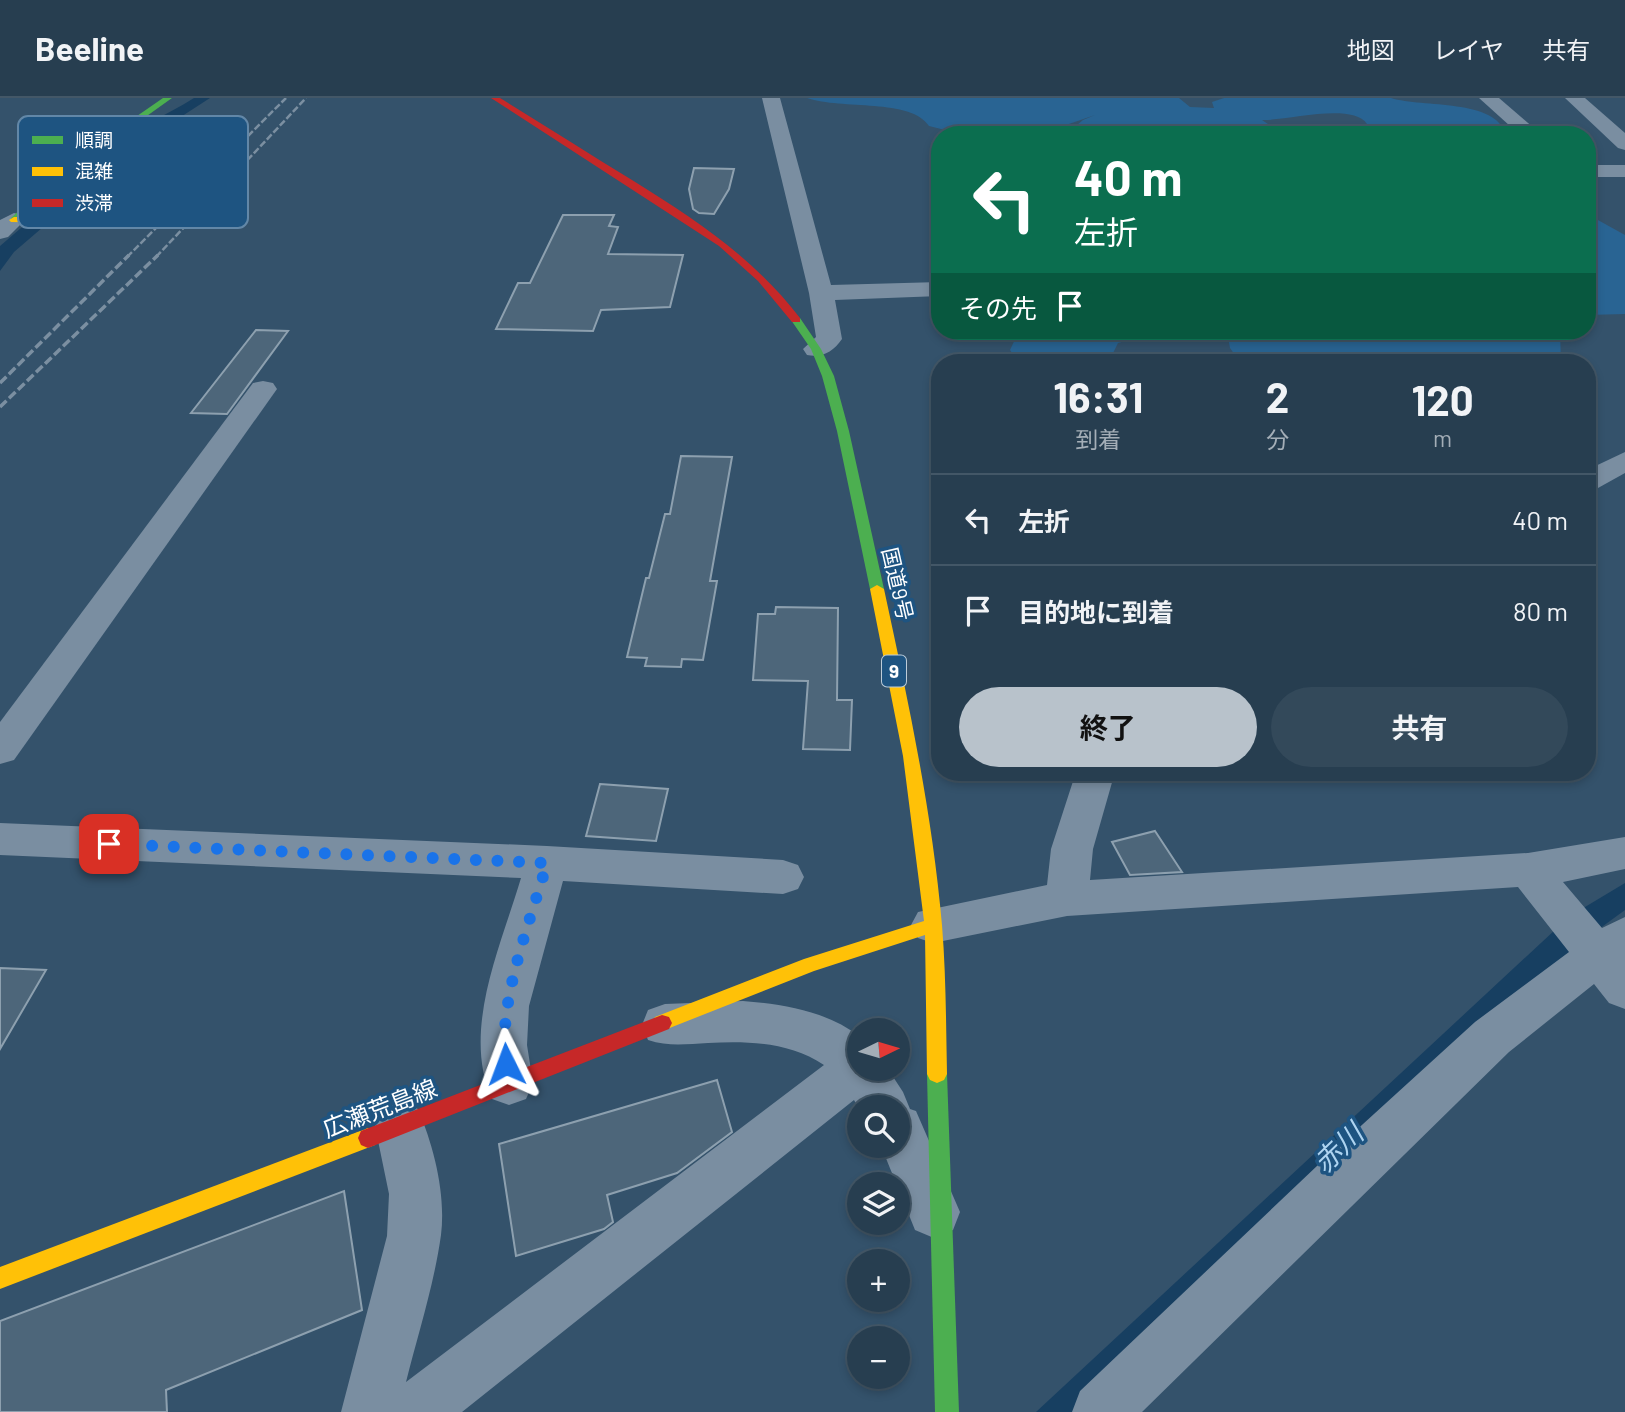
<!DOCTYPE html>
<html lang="ja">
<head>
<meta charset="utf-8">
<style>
	:root { --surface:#273e50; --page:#33495a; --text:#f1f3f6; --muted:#a4aeb7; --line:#435767; --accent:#b8c2cb }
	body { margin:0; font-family:Barlow,"Noto Sans JP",sans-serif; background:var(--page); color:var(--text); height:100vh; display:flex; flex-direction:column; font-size:26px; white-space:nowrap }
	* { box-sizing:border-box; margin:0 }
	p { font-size:23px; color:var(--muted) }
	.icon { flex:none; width:38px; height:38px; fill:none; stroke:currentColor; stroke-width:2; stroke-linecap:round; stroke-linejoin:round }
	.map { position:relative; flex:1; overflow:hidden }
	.details { position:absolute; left:931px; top:256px; width:665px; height:427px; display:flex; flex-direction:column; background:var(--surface); border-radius:28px; box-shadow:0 4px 10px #0003,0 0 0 2px var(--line) }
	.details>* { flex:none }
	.top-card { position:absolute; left:931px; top:28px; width:665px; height:214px; border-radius:28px; box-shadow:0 4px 10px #0003,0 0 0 2px var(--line); background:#0b6e4f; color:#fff; overflow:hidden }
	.needle { width:46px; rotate:85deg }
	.controls { position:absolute; left:847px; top:920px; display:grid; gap:14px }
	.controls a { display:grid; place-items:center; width:63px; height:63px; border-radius:50%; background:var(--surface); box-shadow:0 4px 10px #0003,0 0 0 2px var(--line); font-size:35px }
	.pin { position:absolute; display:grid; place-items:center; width:60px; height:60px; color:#fff; margin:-30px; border-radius:14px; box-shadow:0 4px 10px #0006 }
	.me { position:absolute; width:77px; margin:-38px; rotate:357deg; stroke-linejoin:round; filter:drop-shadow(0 0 5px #0008) }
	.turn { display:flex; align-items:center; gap:24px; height:147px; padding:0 28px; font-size:32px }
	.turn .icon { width:91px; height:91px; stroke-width:2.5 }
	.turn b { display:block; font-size:49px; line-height:60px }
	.then { display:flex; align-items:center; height:66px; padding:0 28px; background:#0003; gap:14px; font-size:26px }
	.eta { display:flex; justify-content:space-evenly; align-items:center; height:119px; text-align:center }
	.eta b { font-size:42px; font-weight:700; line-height:49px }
	.button { display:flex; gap:14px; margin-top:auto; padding:14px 28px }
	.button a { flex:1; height:80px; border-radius:42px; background:var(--accent); color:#111; font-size:28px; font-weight:700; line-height:80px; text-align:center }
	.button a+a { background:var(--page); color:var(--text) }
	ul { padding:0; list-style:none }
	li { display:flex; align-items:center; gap:21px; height:91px; padding:0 28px; border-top:2px solid var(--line) }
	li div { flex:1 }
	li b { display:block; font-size:26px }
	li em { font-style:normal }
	header { display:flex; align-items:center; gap:42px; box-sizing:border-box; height:98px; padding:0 35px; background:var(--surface); border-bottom:2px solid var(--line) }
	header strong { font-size:33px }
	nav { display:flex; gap:38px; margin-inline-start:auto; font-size:24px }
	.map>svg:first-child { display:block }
</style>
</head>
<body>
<header>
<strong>Beeline</strong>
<nav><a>地図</a><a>レイヤ</a><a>共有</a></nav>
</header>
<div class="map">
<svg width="1625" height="1314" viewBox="0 0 1625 1314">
	<rect width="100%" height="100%" fill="#34526b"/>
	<!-- green -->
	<g fill="#296493">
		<path d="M807,0H1179L1190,9L1214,10L1212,4L1224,0H1391C1423,10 1496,0 1506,37H1334L1362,33L1367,26C1352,4 1286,23 1262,22L1284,37H1065L1083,22L1095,17L1066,27L1058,37H965L929,28C911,0 842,12 807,0Z"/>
		<polygon points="1587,116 1625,137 1625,216 1587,217"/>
		<polygon points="1019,233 1192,233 1147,244 1129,242 1118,245 1111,259 1104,264 1018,264 1010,252"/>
		<path d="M1249,233C1279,233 1313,250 1342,233H1560L1561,264H1240L1230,250L1228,239Z"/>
	</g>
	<!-- water -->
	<g fill="#173f61">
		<path d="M194,0H210L122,57L99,81L14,154L0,173V148L21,130L26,128L57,99C81,93 89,64 108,50C134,30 166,18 194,0Z"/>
		<polygon points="1625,785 1625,812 1588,839 1077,1314 1036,1314 1570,818"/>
	</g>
	<!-- building -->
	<g fill="#4d667a" stroke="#8da0af" stroke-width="2">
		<polygon points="694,70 734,71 729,91 714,116 699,115 693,111 689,91"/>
		<polygon points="563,117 614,117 609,128 618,129 608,156 683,157 670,209 601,212 593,233 496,231 518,185 530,185"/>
		<polygon points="256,232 288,233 227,316 191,315"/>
		<polygon points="681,358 732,359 710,483 717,483 703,562 682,561 681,569 645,568 647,560 627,559 646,480 649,480 665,416 670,416"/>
		<polygon points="776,509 838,510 837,602 852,602 850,652 803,651 808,583 753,582 758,516 775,516"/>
		<polygon points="600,686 668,691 656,743 586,738"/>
		<polygon points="1155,733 1182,774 1130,777 1112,744"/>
		<polygon points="0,870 46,872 0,951"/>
		<polygon points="717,982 732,1034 677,1075 607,1097 613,1124 604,1131 516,1158 499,1046"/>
		<polygon points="344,1093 362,1212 166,1292 167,1314 0,1314 0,1223"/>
	</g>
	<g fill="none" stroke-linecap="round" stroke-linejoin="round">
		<!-- street -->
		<g fill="#7a8ea1" fill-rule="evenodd">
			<path d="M762,0H780L831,187L940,184V198L835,202L842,241C833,254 822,260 807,257L803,251L816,239L809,195Z"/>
			<polygon points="1479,0 1499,0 1542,37 1520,37"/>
			<polygon points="1565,0 1585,0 1625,35 1625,52 1618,50"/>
			<rect x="1587" y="67" width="38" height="12"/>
			<polygon points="14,115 22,117 25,122 8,139 0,141 0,122"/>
			<polygon points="263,283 273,285 277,291 14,662 0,666 0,624 253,285"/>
			<polygon points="1625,354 1625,375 1598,390 1587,393 1587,372"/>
			<polygon points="1076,674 1115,674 1093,751 1090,782 1528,755 1625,739 1625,771 1563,784 1602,830 1625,819 1625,911 1609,905 1594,886 1509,954 1142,1314 1072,1314 1080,1293 1318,1067 1475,924 1569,854 1518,789 1067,818 933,845 918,840 911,827 918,814 1047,787 1051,751"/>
			<path d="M0,725L547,748L783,762L798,767L804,779L798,791L783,796L563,783L529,908L527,947L533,985L526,1001L509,1007L492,1001C461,932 501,848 521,780L0,757Z"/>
			<path d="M743,903C783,906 826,913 859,938V971H888L903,994L910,1011L916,1013L960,1114L953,1132L934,1140L915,1132L881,1048H898V1010L859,1011L854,1002L462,1314H341L387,1138L389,1096L375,1028L382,1011L400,1004L418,1011C434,1049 446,1096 441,1137C434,1187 418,1236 406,1284L824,967C789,944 749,943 708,945C687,946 669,949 648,942L642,927L648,912L665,906Z"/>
		</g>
		<!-- fast -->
		<g fill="#4caf50" fill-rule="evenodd">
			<polygon points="163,0 172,0 81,65 17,124 11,124 11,120 75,61"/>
			<polygon points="792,220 800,220 821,251 834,278 849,333 884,491 882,494 877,495 870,491 837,333 822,278 811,251 791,222"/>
			<polygon points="937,967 944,970 947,976 959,1314 935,1314 927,976 930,970"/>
		</g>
		<!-- slow -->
		<g fill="#ffc107" fill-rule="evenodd">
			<polygon points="14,119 73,119 78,122 73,125 11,124 9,122"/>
			<path d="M877,487L884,491C908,602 932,713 942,827C946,876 946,926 947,976L944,982L937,985L930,982L927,976L925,837L814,873L662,933L655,931L652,925L655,919L804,861L924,823L903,658L870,491Z"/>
			<polygon points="368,1030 375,1033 378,1040 375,1047 0,1191 0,1169"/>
		</g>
		<!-- jam -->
		<g fill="#c62828" fill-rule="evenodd">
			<path d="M491,0H500C544,27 588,55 632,82C695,121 754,160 800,220V224H792L758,183L719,148Z"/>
			<polygon points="662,917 669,919 672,925 669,931 368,1050 361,1047 358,1040 361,1033"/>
		</g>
		<!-- rail-far1 -->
		<g stroke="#7b8fa1" stroke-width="2.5" stroke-dasharray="7 2.5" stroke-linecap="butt">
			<polyline points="127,159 286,0"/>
			<polyline points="156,159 306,0"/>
		</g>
		<!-- rail -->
		<g stroke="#7b8fa1" stroke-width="3.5" stroke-dasharray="9 3.5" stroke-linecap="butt">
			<polyline points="0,285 129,157"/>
			<polyline points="0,309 158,157"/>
		</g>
	</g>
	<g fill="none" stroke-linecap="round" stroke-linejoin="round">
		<!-- route -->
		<path stroke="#1a73e8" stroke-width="12" stroke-dasharray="0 21.6" d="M109,746L547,765C530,825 497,905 506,966"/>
	</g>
	<g text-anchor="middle" stroke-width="7" stroke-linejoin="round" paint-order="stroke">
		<!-- shield labels -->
		<rect fill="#1e5481" stroke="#bcccd9" stroke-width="2" x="882" y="557.5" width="24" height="31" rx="5"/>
		<g font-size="19" font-weight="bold" fill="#fff">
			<text x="894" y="580">9</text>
		</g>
		<!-- street labels -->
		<g font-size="21" fill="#fff" stroke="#1e5481">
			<text transform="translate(897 486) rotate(77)" y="7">国道9号</text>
		</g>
		<!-- near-street labels -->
		<g font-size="24" fill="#fff" stroke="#1e5481">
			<text transform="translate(380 1011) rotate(-21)" y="8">広瀬荒島線</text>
		</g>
		<!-- near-water labels -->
		<g font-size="28" font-style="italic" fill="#aed4f1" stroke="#1e5481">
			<text transform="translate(1338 1050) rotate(-44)" y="10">赤川</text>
		</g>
	</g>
	<!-- legend -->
	<rect x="18" y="18" width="230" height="112" rx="10" fill="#1e5481" stroke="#6287a7" stroke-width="2"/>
	<rect x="32" y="38" width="31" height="8" fill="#4caf50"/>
	<rect x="32" y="69" width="31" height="9" fill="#ffc107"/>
	<rect x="32" y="101" width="31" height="8" fill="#c62828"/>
	<g font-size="19" fill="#fff">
		<text x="75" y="49">順調</text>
		<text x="75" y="80">混雑</text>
		<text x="75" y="112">渋滞</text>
	</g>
</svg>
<div class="controls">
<a><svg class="needle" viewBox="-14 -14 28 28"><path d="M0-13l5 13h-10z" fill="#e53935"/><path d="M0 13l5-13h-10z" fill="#a4aeb7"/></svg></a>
<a><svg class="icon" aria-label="search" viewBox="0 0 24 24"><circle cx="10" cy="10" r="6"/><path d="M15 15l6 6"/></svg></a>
<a><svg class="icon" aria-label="layers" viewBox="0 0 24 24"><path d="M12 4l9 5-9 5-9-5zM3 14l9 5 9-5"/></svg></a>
<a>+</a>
<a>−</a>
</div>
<div class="pin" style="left:109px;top:746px;background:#d93025"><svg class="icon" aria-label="arrive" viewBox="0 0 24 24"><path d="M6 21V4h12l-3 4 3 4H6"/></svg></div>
<svg class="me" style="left:506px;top:966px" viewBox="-20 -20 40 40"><path d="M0-17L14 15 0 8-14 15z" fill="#1a73e8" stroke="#fff" stroke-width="4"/></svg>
<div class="top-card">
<div class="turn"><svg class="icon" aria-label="left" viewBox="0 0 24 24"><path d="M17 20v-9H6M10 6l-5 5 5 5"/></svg><div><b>40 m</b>左折</div></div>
<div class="then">その先<svg class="icon" aria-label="arrive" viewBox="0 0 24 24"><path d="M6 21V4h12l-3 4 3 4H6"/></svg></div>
</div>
<section class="details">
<div class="eta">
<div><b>16:31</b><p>到着</p></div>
<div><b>2</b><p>分</p></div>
<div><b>120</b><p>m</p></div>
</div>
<ul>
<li><svg class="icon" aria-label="left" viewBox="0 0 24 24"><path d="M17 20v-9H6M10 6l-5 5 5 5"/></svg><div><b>左折</b></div><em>40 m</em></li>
<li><svg class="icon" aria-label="arrive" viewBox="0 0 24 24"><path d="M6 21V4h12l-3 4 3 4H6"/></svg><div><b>目的地に到着</b></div><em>80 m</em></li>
</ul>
<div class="button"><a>終了</a><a>共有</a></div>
</section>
</div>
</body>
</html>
